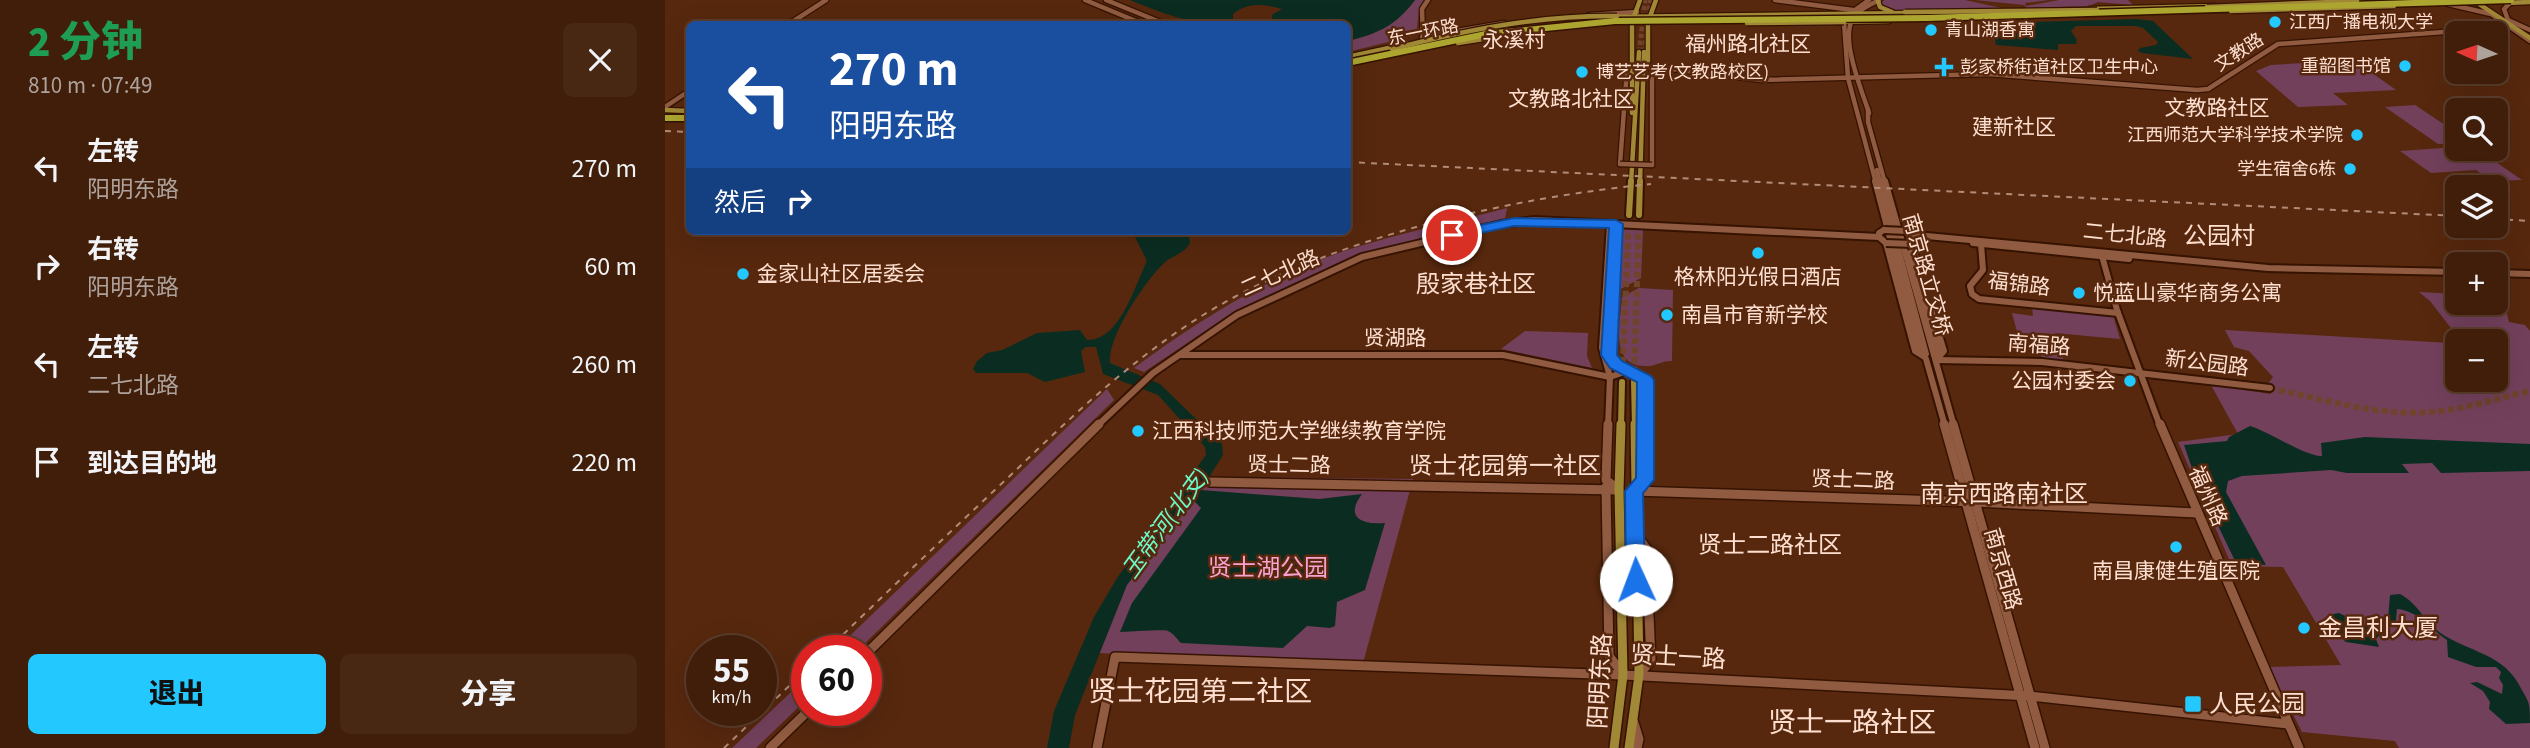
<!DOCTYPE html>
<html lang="zh">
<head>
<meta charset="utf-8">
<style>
	:root { --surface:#411e0a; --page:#482713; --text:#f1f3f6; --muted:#aea29c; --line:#5a3c2b; --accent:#23c9fe }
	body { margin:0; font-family:"Source Sans 3","Noto Sans SC",sans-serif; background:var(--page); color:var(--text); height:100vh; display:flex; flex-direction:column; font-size:26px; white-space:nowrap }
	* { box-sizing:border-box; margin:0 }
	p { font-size:23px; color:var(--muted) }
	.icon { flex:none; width:38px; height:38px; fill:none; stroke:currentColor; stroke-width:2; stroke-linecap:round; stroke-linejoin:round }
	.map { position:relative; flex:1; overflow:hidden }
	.drawer { display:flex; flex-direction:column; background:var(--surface); width:665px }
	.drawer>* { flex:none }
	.banner { position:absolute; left:21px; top:21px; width:665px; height:214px; border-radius:10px; box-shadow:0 7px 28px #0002,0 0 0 2px var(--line); background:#1a4fa0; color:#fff; overflow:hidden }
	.needle { width:46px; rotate:273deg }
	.controls { position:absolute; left:1780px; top:21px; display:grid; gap:14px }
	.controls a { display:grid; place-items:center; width:63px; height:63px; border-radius:10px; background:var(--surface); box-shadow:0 7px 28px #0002,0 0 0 2px var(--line); font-size:35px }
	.speed { position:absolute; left:21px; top:635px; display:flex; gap:14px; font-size:35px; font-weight:700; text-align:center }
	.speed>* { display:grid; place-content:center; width:91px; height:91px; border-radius:50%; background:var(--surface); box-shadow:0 7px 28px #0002,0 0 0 2px var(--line); line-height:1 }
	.speed small { font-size:18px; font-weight:400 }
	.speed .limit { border:10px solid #d22; background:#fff; color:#111 }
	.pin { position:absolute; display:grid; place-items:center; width:60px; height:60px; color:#fff; margin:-30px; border:4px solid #fff; border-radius:50%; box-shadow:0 2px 7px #0007 }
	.me { position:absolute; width:77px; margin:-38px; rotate:358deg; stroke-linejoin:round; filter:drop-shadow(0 0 5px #0008) }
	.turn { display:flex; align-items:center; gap:24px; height:147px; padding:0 28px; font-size:32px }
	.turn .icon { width:91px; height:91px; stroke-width:2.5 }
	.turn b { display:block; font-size:49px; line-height:60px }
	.then { display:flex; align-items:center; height:66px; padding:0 28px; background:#0003; gap:14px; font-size:26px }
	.round { display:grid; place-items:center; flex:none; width:74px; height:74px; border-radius:10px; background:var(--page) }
	.overview { display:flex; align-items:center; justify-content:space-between; height:119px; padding:0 28px }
	h1 { font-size:42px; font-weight:800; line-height:52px; color:#1e9e55 }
	.primary-button { display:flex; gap:14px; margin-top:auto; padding:14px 28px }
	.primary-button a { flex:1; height:80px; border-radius:10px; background:var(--accent); color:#111; font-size:28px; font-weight:800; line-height:80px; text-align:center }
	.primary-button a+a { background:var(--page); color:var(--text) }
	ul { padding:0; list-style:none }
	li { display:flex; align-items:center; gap:21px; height:98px; padding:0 28px }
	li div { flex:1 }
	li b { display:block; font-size:26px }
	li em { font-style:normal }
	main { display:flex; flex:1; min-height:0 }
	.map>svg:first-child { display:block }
</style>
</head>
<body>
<main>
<section class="drawer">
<div class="overview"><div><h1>2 分钟</h1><p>810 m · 07:49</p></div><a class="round"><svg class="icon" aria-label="close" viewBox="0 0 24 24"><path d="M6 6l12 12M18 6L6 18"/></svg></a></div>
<ul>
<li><svg class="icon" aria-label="left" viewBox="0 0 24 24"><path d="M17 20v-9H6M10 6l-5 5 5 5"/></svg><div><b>左转</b><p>阳明东路</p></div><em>270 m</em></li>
<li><svg class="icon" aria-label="right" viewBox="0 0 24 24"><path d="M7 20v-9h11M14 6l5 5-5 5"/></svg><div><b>右转</b><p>阳明东路</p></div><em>60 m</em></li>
<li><svg class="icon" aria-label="left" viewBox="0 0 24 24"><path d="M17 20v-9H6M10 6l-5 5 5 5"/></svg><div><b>左转</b><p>二七北路</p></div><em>260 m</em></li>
<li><svg class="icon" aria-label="arrive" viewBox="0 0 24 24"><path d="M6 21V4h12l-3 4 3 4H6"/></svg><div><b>到达目的地</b></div><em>220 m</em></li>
</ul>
<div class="primary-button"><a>退出</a><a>分享</a></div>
</section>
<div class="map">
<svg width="1865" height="748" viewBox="0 0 1865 748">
	<rect width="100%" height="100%" fill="#57280e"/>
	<!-- green -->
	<g fill="#73405c">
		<path d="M750,0H760L754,11L751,35L683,52L682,41C714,33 730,26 750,0Z"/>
		<polygon points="1220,0 1300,0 1341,9 1236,12 1218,6 1216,2"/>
		<polygon points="1310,0 1384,0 1360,3 1361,6 1394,0 1463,0 1468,5 1433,2 1424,6 1362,8 1359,5"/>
		<polygon points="1689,60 1731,90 1668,93 1683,105 1633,107 1591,71 1606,65"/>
		<polygon points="1750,105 1792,133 1792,143 1773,144 1720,107"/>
		<polygon points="1792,147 1812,149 1857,180 1826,181 1811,170 1766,173 1735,151"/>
		<path d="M842,208L840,219L799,227L692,256L561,317L479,372L469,368C534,320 604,276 682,250C735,233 789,222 842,208Z"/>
		<polygon points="958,229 978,230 976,278 952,291 954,237"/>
		<path d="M974,288L1008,290L1007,361C997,360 990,367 980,366C944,366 956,321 957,297Z"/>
		<polygon points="1754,292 1792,294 1792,303 1830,303 1831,300 1842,314 1844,322 1860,325 1865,331 1865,748 1734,748 1730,741 1637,732 1604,667 1676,665 1618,567 1567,566 1513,442 1573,434 1546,385 1606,394 1603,384 1608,377 1584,351 1569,347 1560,330 1784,343 1792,346 1792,380 1830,380 1830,341 1796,341 1765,301"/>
		<polygon points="1367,306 1448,315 1455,339 1390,333 1399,362 1378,361 1372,341 1354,339 1347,313 1368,316"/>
		<polygon points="860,331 923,333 922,356 927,368 836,349"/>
		<polygon points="442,389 449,400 192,651 169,651"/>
		<polygon points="541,477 748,479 698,663 431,653 461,585"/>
		<polygon points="142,677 142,699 91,748 67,748"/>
	</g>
	<!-- water -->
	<g fill="#0b2d21">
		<path d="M465,0H750C730,26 714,33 683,41L682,24H602L607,21V15L617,9C599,4 583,2 568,14V24C527,25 502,15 465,0Z"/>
		<polygon points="1471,19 1488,21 1528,59 1477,53 1473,51 1475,48 1491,45 1493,42 1478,28 1471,26 1411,26 1406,31 1412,40 1411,44 1393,44 1393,50 1331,45 1329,35 1337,36 1337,23"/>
		<path d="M467,231H523L525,243C519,254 508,255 499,263C481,280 442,337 445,363L495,384L557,444L558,455L536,490L654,499L697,494C679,518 698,525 720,523L700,590L672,602L670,626L665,628L642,626L618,648L516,643C512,639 508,633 503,631C498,629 463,632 455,632L467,603L536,508L528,500L462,585L410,715L404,748H382L389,711L429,617L452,578L541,455L540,447L493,395L438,374L431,347H421L416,351L420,372L380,382L362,373H311L308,369L312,361L322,353L337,350L372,333L415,330L422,340C455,341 470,285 482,261Z"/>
		<path d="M1585,426C1605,432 1641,457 1657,456L1656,443L1700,437L1865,444V471L1776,473L1767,463L1737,464L1744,473H1682L1666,470L1577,476L1563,481L1561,492L1601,565L1571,563L1531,480L1519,445L1562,441L1564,437Z"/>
		<path d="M1735,594C1754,605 1755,615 1769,628C1796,651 1835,651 1853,683C1864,703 1865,700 1865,723L1841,724L1824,709L1825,702L1818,691L1805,683L1812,682L1837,694L1838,685L1834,678L1836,672L1831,667H1811L1783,657L1782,640C1765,629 1754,611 1732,609L1731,620L1726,625L1717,624V632L1711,639L1714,647L1681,642L1661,627L1663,615L1674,613L1705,628L1710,627L1715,618L1723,619L1725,595Z"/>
	</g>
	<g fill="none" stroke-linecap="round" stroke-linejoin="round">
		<!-- secondary-tunnel -->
		<path stroke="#70432b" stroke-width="6" stroke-dasharray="6 3.5" stroke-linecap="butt" d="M1605,388C1657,399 1711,416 1765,412C1799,410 1832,398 1865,391"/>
		<!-- primary-tunnel-far1 -->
		<g stroke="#70432b" stroke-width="4.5" stroke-dasharray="4.5 2.5" stroke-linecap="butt">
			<polyline points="974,52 980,0"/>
			<polyline points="979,52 985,0"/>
		</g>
		<!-- primary-tunnel -->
		<g stroke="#70432b" stroke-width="6" stroke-dasharray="6 3.5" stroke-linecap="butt">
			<polyline points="957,382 964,215"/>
			<polyline points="969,382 974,215"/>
		</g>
		<defs>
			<g id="secondary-far2">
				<polyline points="420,0 478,24"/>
				<polyline points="441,0 500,24"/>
				<polyline points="1110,0 1188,10"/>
				<polyline points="1204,0 1183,15 1179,22 1183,78 1211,183"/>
				<polyline points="1846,2 1839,9 1843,20 1865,30"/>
				<polyline points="1783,4 1826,14 1865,41"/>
				<polyline points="924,15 972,12"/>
				<polyline points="124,24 161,0"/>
				<polyline points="757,37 839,23"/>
				<polyline points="758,39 757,9 763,0"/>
				<polyline points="983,66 1096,80 1323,74 1532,90 1543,89 1613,44 1848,27"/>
				<polyline points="983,66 987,70 987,165"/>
				<polyline points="0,107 24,91"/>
				<polyline points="1203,109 1203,122 1220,183"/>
				<path d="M1204,113C1197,91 1176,41 1187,20C1192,10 1205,5 1214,0"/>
				<polyline points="955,164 962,69 968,64"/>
				<polyline points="1212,170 1215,183"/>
			</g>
			<g id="secondary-far1">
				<polyline points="1210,181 1254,348 1261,359 1280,426"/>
				<polyline points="1215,181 1261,354"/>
				<polyline points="1220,181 1289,426"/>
				<polyline points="951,224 944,355 951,365 980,380 980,426"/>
				<polyline points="1219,230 1214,233 1214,237 1221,243 1250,351 1258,356"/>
				<polyline points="1241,231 1251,235 1252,240 1247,244 1251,258"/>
				<polyline points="1251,235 1603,268 1792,272"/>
				<polyline points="1308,243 1464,259"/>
				<polyline points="1316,244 1318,270 1305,286 1307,294 1314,299 1453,313"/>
				<polyline points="1245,253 1273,349 1271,359"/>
				<polyline points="1437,256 1452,310 1495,426"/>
				<polyline points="1830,273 1865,274"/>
				<polyline points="1265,306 1279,351 1272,359"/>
				<polyline points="515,355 838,355 945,377 962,371"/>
				<polyline points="1271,360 1377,362 1605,388"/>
				<polyline points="432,426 488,373 572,315 697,257 836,224 869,220 1214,237"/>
				<polyline points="943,426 945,377 937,348 945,224"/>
			</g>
			<g id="secondary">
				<polyline points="943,424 941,480 953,489"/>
				<polyline points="1279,424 1370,748"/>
				<polyline points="1288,424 1380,748"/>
				<polyline points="1495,424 1634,748"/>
				<polyline points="545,482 954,490"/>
				<polyline points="941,487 944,656 958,674"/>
				<polyline points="969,490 980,480 980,424"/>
				<polyline points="969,491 1311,502 1531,513"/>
				<polyline points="972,536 981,548 986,660 974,675"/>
				<polyline points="201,654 434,424"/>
				<polyline points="969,723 974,739 972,748"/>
				<polyline points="105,748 144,710"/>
				<polyline points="432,748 450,657 958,675 1365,696 1623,724"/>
			</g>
			<g id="primary-far2">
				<polyline points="1808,0 1865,38"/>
				<polyline points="1213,1 1215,7 1227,12"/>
				<polyline points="1688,1 1722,0"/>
				<polyline points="1841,3 1865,2"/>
				<polyline points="1425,9 1550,6"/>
				<polyline points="946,17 1245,13"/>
				<polyline points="1173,22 1224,21"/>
				<polyline points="682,57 733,46"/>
				<polyline points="983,61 983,22 991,0"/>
				<polyline points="0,110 24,111"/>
				<polyline points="967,113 967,22 975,0"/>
				<polyline points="966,183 974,52"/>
				<polyline points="975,183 979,52"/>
			</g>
			<g id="primary-far1">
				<polyline points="964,215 966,181"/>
				<polyline points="974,215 975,181"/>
				<polyline points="969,382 970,426"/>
				<polyline points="956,426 957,382"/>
			</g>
			<g id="primary">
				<polyline points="949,748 958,675 954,490 956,424"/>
				<polyline points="964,748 974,675 970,424"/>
			</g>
			<polyline id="highway" points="0,118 24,118"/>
		</defs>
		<!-- secondary-far2 casing -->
		<use href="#secondary-far2" stroke="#361301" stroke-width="7"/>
		<!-- secondary-far1 casing -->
		<use href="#secondary-far1" stroke="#361301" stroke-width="10"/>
		<!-- secondary casing -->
		<use href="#secondary" stroke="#361301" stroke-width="12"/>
		<!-- primary-far2 casing -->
		<use href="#primary-far2" stroke="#361301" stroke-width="7"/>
		<!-- primary-far1 casing -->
		<use href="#primary-far1" stroke="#361301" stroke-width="10"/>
		<!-- primary casing -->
		<use href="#primary" stroke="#361301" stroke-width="12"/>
		<!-- highway casing -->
		<use href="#highway" stroke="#361301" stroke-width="9"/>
		<!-- secondary-far2 -->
		<use href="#secondary-far2" stroke="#905b41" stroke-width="4.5"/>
		<!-- secondary-far1 -->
		<use href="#secondary-far1" stroke="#905b41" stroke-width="6"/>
		<!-- secondary -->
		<use href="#secondary" stroke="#905b41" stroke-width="9"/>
		<!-- primary-far2 -->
		<use href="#primary-far2" stroke="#a18837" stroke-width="4.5"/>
		<!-- primary-far1 -->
		<use href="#primary-far1" stroke="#a18837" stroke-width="6"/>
		<!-- primary -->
		<use href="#primary" stroke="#a18837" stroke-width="9"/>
		<!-- highway -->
		<use href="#highway" stroke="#aca631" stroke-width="6"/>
		<!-- rail -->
		<g stroke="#b28c78" stroke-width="2" stroke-dasharray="6 6" stroke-linecap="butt">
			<polyline points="0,131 24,132"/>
			<polyline points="682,162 1792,216"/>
			<polyline points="1830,219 1865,221"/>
			<path d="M161,651C223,591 286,531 349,472C412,411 478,349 555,305C678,235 846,198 986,184"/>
			<polyline points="59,748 142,669"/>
		</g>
		<defs>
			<polyline id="secondary-bridge-far1" points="955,164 987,165"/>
			<g id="secondary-bridge">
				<polyline points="1219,230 1241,231"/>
				<polyline points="1221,243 1247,244"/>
			</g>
			<g id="primary-bridge">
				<polyline points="1542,7 1692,1"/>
				<polyline points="1566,11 1729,6"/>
				<polyline points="1240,12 1432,10"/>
				<polyline points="1082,23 1179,22"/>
				<polyline points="793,43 844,35"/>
				<path d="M727,49C801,30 875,15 952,16"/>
			</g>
			<polyline id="highway-bridge" points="682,63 821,34 950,21 1262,18 1846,0"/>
		</defs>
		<!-- secondary-bridge-far1 casing -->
		<use href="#secondary-bridge-far1" stroke="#361301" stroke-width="7" stroke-linecap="butt"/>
		<!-- secondary-bridge casing -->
		<use href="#secondary-bridge" stroke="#361301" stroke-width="10" stroke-linecap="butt"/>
		<!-- primary-bridge casing -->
		<use href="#primary-bridge" stroke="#361301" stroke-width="7" stroke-linecap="butt"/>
		<!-- highway-bridge casing -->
		<use href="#highway-bridge" stroke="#361301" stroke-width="9" stroke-linecap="butt"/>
		<!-- secondary-bridge-far1 -->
		<use href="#secondary-bridge-far1" stroke="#905b41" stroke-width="4.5"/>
		<!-- secondary-bridge -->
		<use href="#secondary-bridge" stroke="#905b41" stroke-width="6"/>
		<!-- primary-bridge -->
		<use href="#primary-bridge" stroke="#a18837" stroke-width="4.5"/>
		<!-- highway-bridge -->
		<use href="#highway-bridge" stroke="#aca631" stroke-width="6"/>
	</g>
	<!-- route -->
	<polygon fill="#1a73e8" stroke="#114b97" stroke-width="2" points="849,218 951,220 958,224 952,355 957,361 986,376 989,380 989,480 978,493 980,580 978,585 971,588 964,585 961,580 960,491 971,478 972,382 945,368 936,355 944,228 849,226 787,239 780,235 787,231"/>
	<!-- markers -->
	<g fill="#23c9fe" stroke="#57280e" stroke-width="2.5">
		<circle cx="1610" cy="22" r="7"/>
		<circle cx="1266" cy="30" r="7"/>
		<circle cx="1740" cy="66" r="7"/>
		<path d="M1275.5 56.5h7v7h7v7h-7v7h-7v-7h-7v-7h7z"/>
		<circle cx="917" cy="72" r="7"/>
		<circle cx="1692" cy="135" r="7"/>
		<circle cx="1685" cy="169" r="7"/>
		<circle cx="1093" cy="253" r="7"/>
		<circle cx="78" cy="274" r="7"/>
		<circle cx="1414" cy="293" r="7"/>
		<circle cx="1002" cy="315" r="7"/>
		<circle cx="1465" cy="381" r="7"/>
		<circle cx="473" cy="431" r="7"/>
		<circle cx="1511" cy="547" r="7"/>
		<circle cx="1639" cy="628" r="7"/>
		<rect x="1519" y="695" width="18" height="18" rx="3.5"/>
	</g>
	<g text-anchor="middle" stroke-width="5" stroke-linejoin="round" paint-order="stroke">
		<!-- far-poi labels -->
		<g font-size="18" fill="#fddecf" stroke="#57280e" text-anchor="start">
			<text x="1624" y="28">江西广播电视大学</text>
			<text x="1280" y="36">青山湖香寓</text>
			<text x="1726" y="72" text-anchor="end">重韶图书馆</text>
			<text x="1295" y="73">彭家桥街道社区卫生中心</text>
			<text x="931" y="78">博艺艺考(文教路校区)</text>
			<text x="1678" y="141" text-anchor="end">江西师范大学科学技术学院</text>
			<text x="1671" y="175" text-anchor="end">学生宿舍6栋</text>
		</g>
		<!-- far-street labels -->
		<g font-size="18" fill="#fddecf" stroke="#57280e">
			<text transform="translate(758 32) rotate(-11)" y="6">东一环路</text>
			<text transform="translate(1574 52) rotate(-33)" y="6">文教路</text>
		</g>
		<!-- far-quarter labels -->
		<g font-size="21" fill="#fddecf" stroke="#57280e">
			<text x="849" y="47">永溪村</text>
			<text x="1083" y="51">福州路北社区</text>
			<text x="906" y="106">文教路北社区</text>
			<text x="1552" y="115">文教路社区</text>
			<text x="1349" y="134">建新社区</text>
		</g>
		<!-- street labels -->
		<g font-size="21" fill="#fddecf" stroke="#57280e">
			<text transform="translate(1460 235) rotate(6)" y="7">二七北路</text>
			<text transform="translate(615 273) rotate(-24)" y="7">二七北路</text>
			<text transform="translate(1262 275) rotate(74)" y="7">南京路立交桥</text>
			<text transform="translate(1354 284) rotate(7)" y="7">福锦路</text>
			<text x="730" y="345">贤湖路</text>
			<text transform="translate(1374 345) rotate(4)" y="7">南福路</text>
			<text transform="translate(1542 363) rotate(7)" y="7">新公园路</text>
			<text transform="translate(624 465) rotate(1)" y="7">贤士二路</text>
			<text transform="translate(1188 480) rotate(2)" y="7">贤士二路</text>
			<text transform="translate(1543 496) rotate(66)" y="7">福州路</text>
			<text transform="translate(1338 569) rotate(74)" y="7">南京西路</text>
		</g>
		<!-- poi labels -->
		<g font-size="21" fill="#fddecf" stroke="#57280e" text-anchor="start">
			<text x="92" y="281">金家山社区居委会</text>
			<text x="1093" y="284" text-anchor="middle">格林阳光假日酒店</text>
			<text x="1428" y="300">悦蓝山豪华商务公寓</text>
			<text x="1016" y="322">南昌市育新学校</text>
			<text x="1451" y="388" text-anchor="end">公园村委会</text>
			<text x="487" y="438">江西科技师范大学继续教育学院</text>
			<text x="1511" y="578" text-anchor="middle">南昌康健生殖医院</text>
		</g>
		<!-- water labels -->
		<g font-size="23" font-style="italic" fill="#6afac7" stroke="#57280e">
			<text transform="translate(500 523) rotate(-54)" y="8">玉带河(北支)</text>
		</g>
		<!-- quarter labels -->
		<g font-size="24" fill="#fddecf" stroke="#57280e">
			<text x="1554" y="244">公园村</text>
			<text x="811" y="292">殷家巷社区</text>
			<text x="840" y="474">贤士花园第一社区</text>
			<text x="1339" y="502">南京西路南社区</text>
			<text x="1105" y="553">贤士二路社区</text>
		</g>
		<!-- near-park labels -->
		<g font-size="24" fill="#f8a2d0" stroke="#57280e">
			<text x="603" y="576">贤士湖公园</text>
		</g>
		<!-- near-poi labels -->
		<g font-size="24" fill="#fddecf" stroke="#57280e" text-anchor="start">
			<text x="1653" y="636">金昌利大厦</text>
			<text x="1544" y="712">人民公园</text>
		</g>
		<!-- near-street labels -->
		<g font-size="24" fill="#fddecf" stroke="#57280e">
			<text transform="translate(1013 657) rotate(3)" y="8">贤士一路</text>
			<text transform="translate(935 681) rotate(-87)" y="8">阳明东路</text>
		</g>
		<!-- near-quarter labels -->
		<g font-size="28" fill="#fddecf" stroke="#57280e">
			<text x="535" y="701">贤士花园第二社区</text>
			<text x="1187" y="732">贤士一路社区</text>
		</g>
	</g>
</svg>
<div class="controls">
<a><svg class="needle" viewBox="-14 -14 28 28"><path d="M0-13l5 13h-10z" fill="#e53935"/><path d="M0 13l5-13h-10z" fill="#aea29c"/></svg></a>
<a><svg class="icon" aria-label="search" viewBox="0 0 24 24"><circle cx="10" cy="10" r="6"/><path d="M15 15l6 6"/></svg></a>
<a><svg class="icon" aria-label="layers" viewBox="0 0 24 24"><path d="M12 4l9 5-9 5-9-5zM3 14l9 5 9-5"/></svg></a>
<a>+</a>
<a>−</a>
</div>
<div class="speed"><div>55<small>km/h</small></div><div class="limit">60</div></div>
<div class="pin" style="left:787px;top:235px;background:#d93025"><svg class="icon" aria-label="arrive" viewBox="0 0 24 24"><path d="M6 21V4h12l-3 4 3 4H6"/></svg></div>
<svg class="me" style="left:971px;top:580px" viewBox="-20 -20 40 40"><circle r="19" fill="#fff"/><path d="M0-13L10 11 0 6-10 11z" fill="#1a73e8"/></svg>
<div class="banner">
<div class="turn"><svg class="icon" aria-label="left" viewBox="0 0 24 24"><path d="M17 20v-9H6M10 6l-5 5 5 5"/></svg><div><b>270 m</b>阳明东路</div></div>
<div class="then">然后<svg class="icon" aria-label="right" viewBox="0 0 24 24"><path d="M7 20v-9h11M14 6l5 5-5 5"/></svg></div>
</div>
</div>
</main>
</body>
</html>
